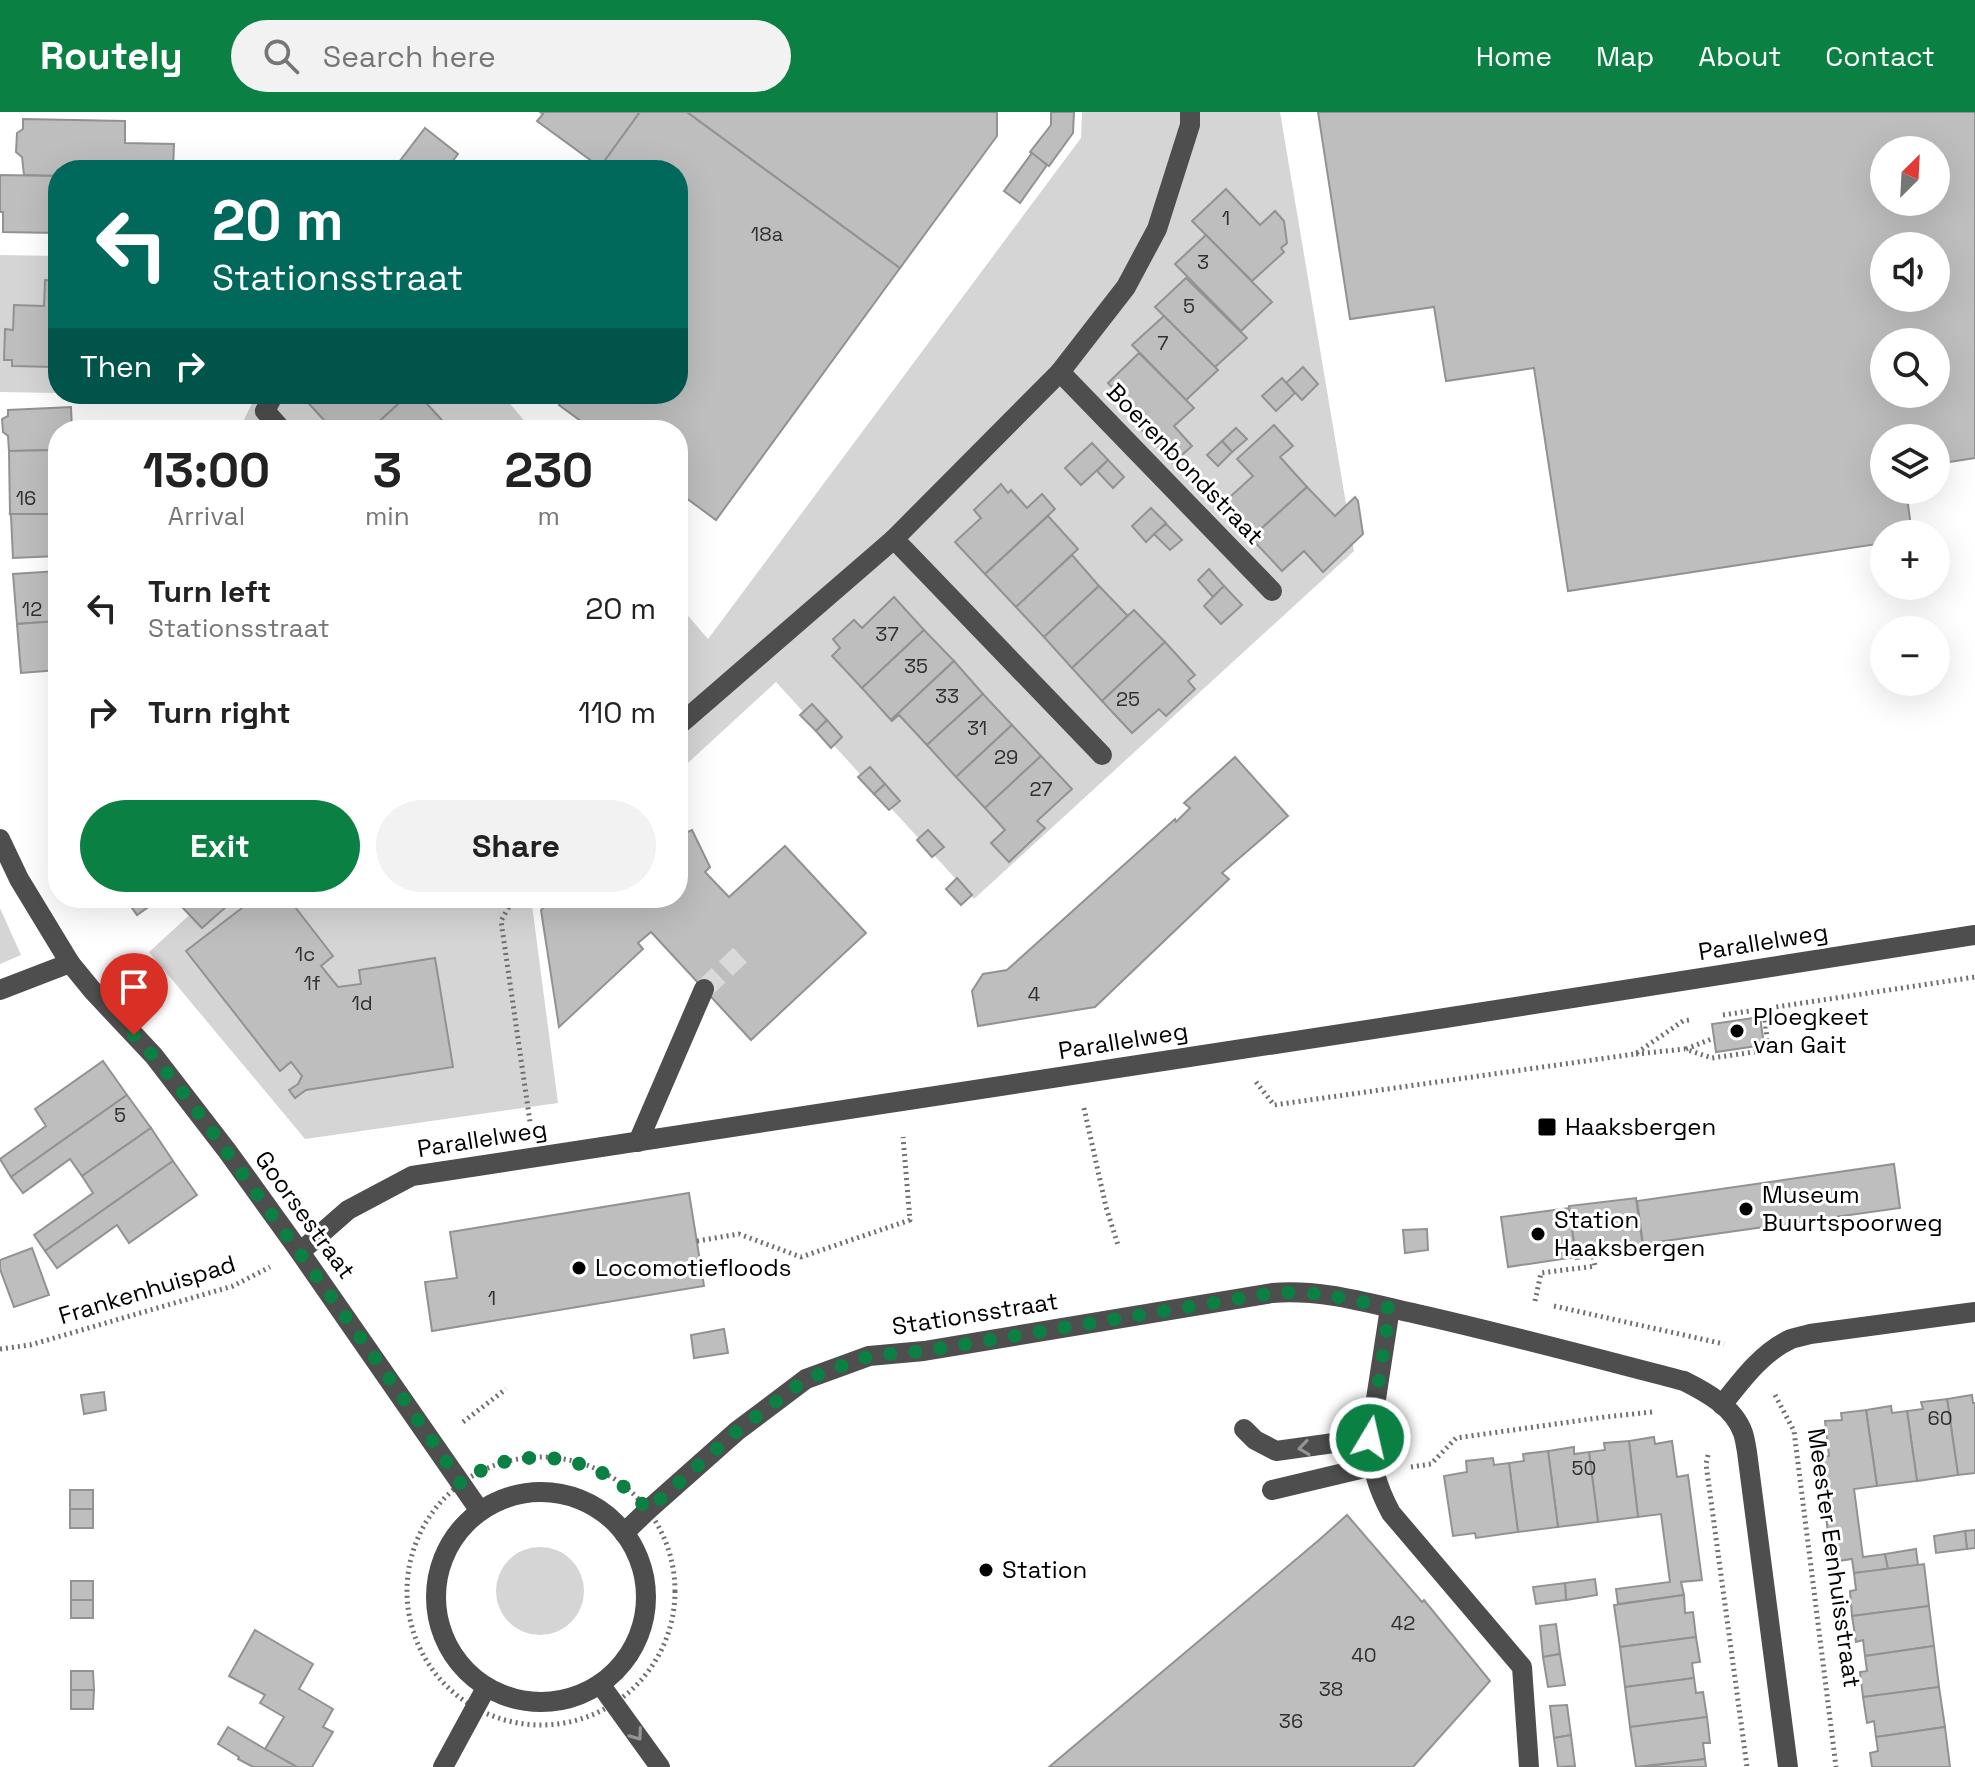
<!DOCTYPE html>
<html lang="en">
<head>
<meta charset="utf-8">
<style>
	:root { --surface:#fff; --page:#f2f2f2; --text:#222; --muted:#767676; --accent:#0b8043 }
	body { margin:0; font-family:"Space Grotesk",sans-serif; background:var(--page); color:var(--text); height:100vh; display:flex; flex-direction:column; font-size:30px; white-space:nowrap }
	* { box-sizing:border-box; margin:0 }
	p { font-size:26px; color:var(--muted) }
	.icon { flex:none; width:44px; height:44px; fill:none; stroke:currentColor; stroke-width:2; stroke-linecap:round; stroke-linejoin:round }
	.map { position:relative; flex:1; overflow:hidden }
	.drawer { position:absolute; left:48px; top:308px; width:640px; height:488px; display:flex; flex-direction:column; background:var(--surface); border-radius:32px; box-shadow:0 8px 32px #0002 }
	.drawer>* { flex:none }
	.guide { position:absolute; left:48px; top:48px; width:640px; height:244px; border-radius:32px; box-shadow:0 8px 32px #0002; background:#00695c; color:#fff; overflow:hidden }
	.needle { width:52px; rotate:24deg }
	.tools { position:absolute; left:1870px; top:24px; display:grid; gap:16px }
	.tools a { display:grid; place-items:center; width:80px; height:80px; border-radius:50%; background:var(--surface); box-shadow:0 8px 32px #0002; font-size:40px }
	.pin { position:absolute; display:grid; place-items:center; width:68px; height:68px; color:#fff; margin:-82px -34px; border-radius:50% 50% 50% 0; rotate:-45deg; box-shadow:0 0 8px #0007 }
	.pin .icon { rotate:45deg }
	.me { position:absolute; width:88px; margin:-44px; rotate:9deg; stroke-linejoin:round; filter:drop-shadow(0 0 6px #0008) }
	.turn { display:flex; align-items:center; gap:28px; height:168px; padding:0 32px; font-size:36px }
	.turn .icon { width:104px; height:104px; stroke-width:2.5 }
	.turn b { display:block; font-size:56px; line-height:68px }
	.then { display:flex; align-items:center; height:76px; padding:0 32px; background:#0003; gap:16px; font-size:30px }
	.eta { display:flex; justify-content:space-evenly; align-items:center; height:136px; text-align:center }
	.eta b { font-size:48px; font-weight:600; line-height:56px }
	.primary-button { display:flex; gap:16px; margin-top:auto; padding:16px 32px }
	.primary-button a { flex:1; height:92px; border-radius:48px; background:var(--accent); color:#fff; font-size:32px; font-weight:600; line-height:92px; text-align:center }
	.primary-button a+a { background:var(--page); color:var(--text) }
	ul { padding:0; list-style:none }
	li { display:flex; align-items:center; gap:24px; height:104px; padding:0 32px }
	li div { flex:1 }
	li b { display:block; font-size:30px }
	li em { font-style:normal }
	header { display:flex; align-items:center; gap:48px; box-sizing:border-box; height:112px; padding:0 40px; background:var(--accent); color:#fff }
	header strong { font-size:38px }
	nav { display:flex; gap:44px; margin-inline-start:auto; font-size:28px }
	.search { width:560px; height:72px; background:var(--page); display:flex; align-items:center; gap:20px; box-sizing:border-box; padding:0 28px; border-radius:44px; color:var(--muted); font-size:30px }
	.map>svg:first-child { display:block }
</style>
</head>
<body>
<header>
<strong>Routely</strong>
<div class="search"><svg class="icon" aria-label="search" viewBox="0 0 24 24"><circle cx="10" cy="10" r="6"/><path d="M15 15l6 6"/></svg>Search here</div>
<nav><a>Home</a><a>Map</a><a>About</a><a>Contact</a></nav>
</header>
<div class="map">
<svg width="1975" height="1655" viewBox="0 0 1975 1655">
	<rect width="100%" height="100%" fill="#fff"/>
	<!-- green -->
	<g fill="#d5d5d5">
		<polygon points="1082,0 1280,0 1354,439 974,787 776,570 678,660 678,492 708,527 1081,26"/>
		<polygon points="0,143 58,144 58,281 0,280"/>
		<polygon points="96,282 502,282 532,318 239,318 255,285"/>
		<polygon points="208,786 540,786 532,793 558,991 305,1027 149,840"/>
		<polygon points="0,796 21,843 0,852"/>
		<circle cx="540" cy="1479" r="44"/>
	</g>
	<!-- building -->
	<g fill="#bebebe" stroke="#929292" stroke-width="2" fill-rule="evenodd">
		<polygon points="540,0 640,0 600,55 537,9 543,2"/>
		<polygon points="640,0 687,0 900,156 716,408 678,380 678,318 593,318 559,293 567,282 678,282 678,58 598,58"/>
		<polygon points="687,0 997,0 997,24 900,156"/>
		<polygon points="1051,0 1074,0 1073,21 1049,54 1030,40 1051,13"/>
		<path d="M1318,0H1975V346L1936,352V326H1884V378H1906L1912,422H1884V431L1568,479L1534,256L1446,269L1434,195L1350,207ZM1884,38H1936V90H1884ZM1884,134H1936V186H1884ZM1884,230H1936V282H1884Z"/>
		<polygon points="23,7 125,9 125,31 174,32 173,58 58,58 58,64 24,63 22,45 16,40 17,21 23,17"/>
		<polygon points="425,16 458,42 446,58 393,58"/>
		<polygon points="1032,41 1047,53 1020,91 1004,79"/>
		<polygon points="0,63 58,64 58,133 57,121 3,120 3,100 0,100"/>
		<polygon points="1226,77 1260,113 1275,99 1284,109 1287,131 1281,136 1284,140 1252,169 1192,109"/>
		<polygon points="1206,123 1272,190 1241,219 1175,152"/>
		<polygon points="1186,166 1247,226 1215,255 1155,195"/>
		<polygon points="45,168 58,169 58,263 55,263 55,255 12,254 12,248 4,248 5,217 13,218 14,193 44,194"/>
		<polygon points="1164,204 1218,258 1186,288 1132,233"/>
		<polygon points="1139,241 1194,296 1174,314 1192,334 1173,351 1135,311 1140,306 1108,271"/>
		<polygon points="1303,255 1318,272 1302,288 1286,271"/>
		<polygon points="1282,266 1295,281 1276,299 1262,284"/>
		<polygon points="302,282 409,282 370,318 333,318 301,283"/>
		<polygon points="409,282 418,282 451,318 370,318"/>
		<polygon points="71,295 72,318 58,318 58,338 9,339 8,324 3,320 2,307 8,304 8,298"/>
		<polygon points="1274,313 1293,334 1280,345 1307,375 1251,426 1221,393 1253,364 1237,347"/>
		<rect x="177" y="315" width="35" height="3"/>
		<polygon points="1236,316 1247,327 1232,340 1222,329"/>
		<polygon points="1222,329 1232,340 1218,354 1207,343"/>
		<polygon points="1092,331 1108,348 1081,373 1065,356"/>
		<polygon points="58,338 58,402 10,402 9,339"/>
		<polygon points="1108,348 1124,365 1113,376 1097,359"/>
		<polygon points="1001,372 1008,381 1011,378 1027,396 1042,382 1055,397 985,462 955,430 981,406 974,398"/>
		<polygon points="1307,375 1335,404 1355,385 1358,389 1363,422 1323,460 1304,439 1282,459 1251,426"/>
		<polygon points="1151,396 1166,411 1146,430 1132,414"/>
		<polygon points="10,402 58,402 58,444 13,446 11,404"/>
		<polygon points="1048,404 1078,437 1016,495 985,462"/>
		<polygon points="1166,412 1182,428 1170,438 1154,422"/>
		<polygon points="1072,443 1099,474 1044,525 1016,495"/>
		<polygon points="1209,457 1224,474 1213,485 1198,468"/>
		<polygon points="58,459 58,509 17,512 13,462"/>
		<polygon points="1099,474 1128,504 1072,556 1044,525"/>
		<polygon points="1224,474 1242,493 1221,512 1204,494"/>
		<polygon points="894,485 924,518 862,576 832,544 840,536 833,527 854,508 862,516"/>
		<polygon points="1134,498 1165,530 1102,589 1072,556"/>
		<polygon points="58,509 58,558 21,561 17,512"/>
		<polygon points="924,518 954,549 891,608 862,576"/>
		<polygon points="1165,530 1195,563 1188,569 1195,577 1166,604 1159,597 1132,621 1102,589"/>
		<polygon points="954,549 983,582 927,633 899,603 892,609 891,608"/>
		<polygon points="983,582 1012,613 956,665 927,633"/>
		<polygon points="812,592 827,608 816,619 800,603"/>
		<polygon points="827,608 842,625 831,636 816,619"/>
		<polygon points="1012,613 1041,644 985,696 956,665"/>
		<polygon points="1041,644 1072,677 1037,709 1045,716 1009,750 991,731 1005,718 985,696"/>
		<polygon points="1235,645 1288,704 1222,761 1229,767 1095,895 978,914 972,879 983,862 1007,858 1175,707 1176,710 1190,696 1184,691"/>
		<polygon points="870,655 885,672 874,682 858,665"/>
		<polygon points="885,672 900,689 889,698 874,682"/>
		<polygon points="692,718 710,755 705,760 729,785 785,734 866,821 751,928 651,820 638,831 643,837 559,915 541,798 554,786 678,786 678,724"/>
		<polygon points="928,718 944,735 932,745 917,728"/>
		<polygon points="957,766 972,783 961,793 946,777"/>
		<polygon points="125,786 161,786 137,803"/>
		<polygon points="192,786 236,786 202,816 182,795"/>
		<polygon points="255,786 288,786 333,844 321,854 338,875 361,872 359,858 435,846 453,955 306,978 295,986 289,978 298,972 302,964 291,950 280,959 186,839"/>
		<polygon points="1760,905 1764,933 1716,940 1712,912"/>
		<polygon points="103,949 127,983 11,1065 0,1047 46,1014 35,997"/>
		<polygon points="127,983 151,1016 82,1064 70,1047 23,1081 11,1065"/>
		<polygon points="151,1016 173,1049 45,1139 34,1123 93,1081 82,1064"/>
		<polygon points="173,1049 197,1083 129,1131 117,1113 57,1156 45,1139"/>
		<polygon points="1894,1052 1900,1096 1643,1132 1637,1089"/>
		<polygon points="689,1081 704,1174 432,1219 425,1170 457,1166 450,1120"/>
		<polygon points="1636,1086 1643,1135 1576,1147 1569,1094"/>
		<polygon points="1569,1096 1576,1145 1508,1155 1501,1105"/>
		<polygon points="1427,1117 1428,1138 1405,1141 1403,1118"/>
		<polygon points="32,1136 49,1183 14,1195 0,1157 0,1148"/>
		<polygon points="724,1217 728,1241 694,1246 691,1223"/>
		<polygon points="104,1280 106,1298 84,1302 81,1283"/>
		<polygon points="1972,1283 1973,1291 1975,1291 1975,1361 1958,1363 1947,1287"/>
		<polygon points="1947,1287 1958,1363 1917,1369 1907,1299 1923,1297 1921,1290"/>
		<polygon points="1891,1294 1892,1301 1907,1299 1917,1369 1877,1374 1866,1298"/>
		<polygon points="1866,1298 1877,1374 1854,1377 1863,1445 1885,1442 1888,1457 1854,1461 1852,1447 1832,1450 1818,1346 1829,1344 1825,1309 1842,1308 1841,1301"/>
		<polygon points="1654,1325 1655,1332 1672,1329 1677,1365 1688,1363 1702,1468 1681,1470 1684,1483 1618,1492 1616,1477 1670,1470 1661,1402 1638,1405 1629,1329"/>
		<polygon points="1629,1329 1638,1405 1598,1410 1589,1340 1605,1338 1604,1331"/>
		<polygon points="1574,1335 1574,1342 1589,1340 1598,1410 1558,1415 1548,1339"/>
		<polygon points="1548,1339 1558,1415 1518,1420 1509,1351 1524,1349 1523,1342"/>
		<polygon points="1493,1346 1494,1353 1509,1351 1518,1420 1476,1426 1475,1421 1453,1424 1444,1364 1467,1360 1466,1349"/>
		<rect x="70" y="1378" width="23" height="19"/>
		<rect x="70" y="1397" width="23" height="19"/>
		<polygon points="1347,1403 1422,1490 1424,1488 1490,1569 1413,1655 1049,1655 1319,1428"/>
		<polygon points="1975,1418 1975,1436 1967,1437 1965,1419"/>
		<polygon points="1965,1419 1967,1437 1936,1441 1934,1424"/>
		<polygon points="1916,1437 1918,1453 1888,1457 1885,1442"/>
		<polygon points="1924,1452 1929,1494 1852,1504 1850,1479 1856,1478 1854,1461"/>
		<polygon points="1595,1467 1597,1483 1566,1488 1565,1471"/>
		<rect x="71" y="1469" width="22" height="19"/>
		<polygon points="1565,1471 1566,1488 1536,1492 1533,1475"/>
		<polygon points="1684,1483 1685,1501 1693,1500 1696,1525 1620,1535 1614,1493"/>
		<rect x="71" y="1488" width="22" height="18"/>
		<polygon points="1929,1494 1934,1534 1865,1544 1863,1528 1856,1530 1852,1504"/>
		<polygon points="1556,1512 1560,1542 1543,1545 1540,1514"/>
		<polygon points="255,1518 313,1552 299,1577 333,1597 323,1615 333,1620 312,1655 297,1655 265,1637 284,1605 260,1591 265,1583 229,1564"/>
		<polygon points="1696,1525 1700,1550 1692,1551 1694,1566 1625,1575 1620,1535"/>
		<polygon points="1934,1534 1939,1575 1863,1585 1860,1560 1867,1559 1865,1544"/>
		<polygon points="1560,1542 1565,1573 1548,1575 1543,1545"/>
		<polygon points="71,1559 93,1559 94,1578 71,1578"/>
		<polygon points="1694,1566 1696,1581 1703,1580 1707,1605 1630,1615 1625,1575"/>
		<polygon points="1939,1575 1945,1615 1876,1625 1874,1609 1867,1611 1863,1585"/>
		<polygon points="71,1578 94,1578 93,1597 71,1597"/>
		<polygon points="1567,1593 1571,1623 1554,1626 1550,1594"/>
		<polygon points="1707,1605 1710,1631 1703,1631 1705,1647 1636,1655 1630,1615"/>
		<polygon points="228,1615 265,1637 297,1655 253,1655 238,1647 239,1645 218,1632"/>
		<polygon points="1945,1615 1950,1655 1872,1655 1870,1641 1878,1639 1876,1625"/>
		<polygon points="1571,1623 1575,1654 1558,1655 1554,1626"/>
		<polygon points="1705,1647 1706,1655 1639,1655"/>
	</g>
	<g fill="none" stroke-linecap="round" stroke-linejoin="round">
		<!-- minor-tunnel -->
		<polyline stroke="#d9d9d9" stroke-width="20" stroke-dasharray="20 10" stroke-linecap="butt" points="704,877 740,843"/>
		<!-- path -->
		<g stroke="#707070" stroke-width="5" stroke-dasharray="2 4" stroke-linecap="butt">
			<polyline points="516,786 511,791 501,809 530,1010"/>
			<polyline points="1723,903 1975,865"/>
			<polyline points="1686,937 1714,926"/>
			<polyline points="1636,942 1685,937 1712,946 1768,938 1764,897"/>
			<polyline points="1256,970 1274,993 1635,942 1683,909 1689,908"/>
			<polyline points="1084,996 1106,1095 1118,1133"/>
			<polyline points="697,1129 739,1122 801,1145 910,1108 903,1025"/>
			<polyline points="1535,1189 1541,1161 1595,1154 1593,1144"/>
			<polyline points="1554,1194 1724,1232"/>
			<polyline points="0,1237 30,1233 233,1174 270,1155"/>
			<polyline points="1775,1283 1794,1319 1836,1655"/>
			<polyline points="463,1310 506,1277"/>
			<polyline points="1708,1343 1706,1352 1747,1655"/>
			<circle cx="541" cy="1479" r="134"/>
			<polyline points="1411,1355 1431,1352 1456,1326 1605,1305 1652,1300"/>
		</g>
		<!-- minor -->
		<g stroke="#4e4e4e" stroke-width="20">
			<polyline points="1060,260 1272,479"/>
			<polyline points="274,282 265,299 282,318"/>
			<polyline points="894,427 1102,643"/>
			<polyline points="678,614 894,427 1060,260 1126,175 1157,117 1190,13 1190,0"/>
			<polyline points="0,727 19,767 70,851 93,879 154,944 228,1040 300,1140 480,1399"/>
			<polyline points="0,878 70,851"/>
			<polyline points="638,1030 704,877"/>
			<polyline points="300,1140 348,1098 412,1064 1445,906 1975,823"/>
			<path d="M1390,1196L1370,1326C1370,1354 1378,1377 1391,1401L1522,1555L1529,1655"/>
			<path d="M1722,1293C1741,1269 1762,1240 1791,1227C1797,1225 1804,1224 1810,1222L1975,1200"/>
			<polyline points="1244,1317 1255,1328 1276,1339 1370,1326"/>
			<polyline points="1272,1378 1373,1354"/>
			<circle cx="541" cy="1485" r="105"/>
			<path d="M624,1421L648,1398L737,1319L806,1267L869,1244L924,1239L1272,1181C1323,1177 1367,1191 1417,1202C1506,1222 1595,1246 1684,1269C1706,1280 1734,1295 1743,1321C1745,1327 1746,1334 1747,1340L1788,1655"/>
			<polyline points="600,1572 660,1655"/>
			<polyline points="443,1655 486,1576"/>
		</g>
	</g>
	<!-- one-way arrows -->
	<defs><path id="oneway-chevron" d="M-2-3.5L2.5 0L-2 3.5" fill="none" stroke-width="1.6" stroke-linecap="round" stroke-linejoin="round" transform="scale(2)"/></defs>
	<g stroke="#959595">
		<use href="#oneway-chevron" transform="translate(1304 1336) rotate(172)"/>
		<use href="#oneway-chevron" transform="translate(637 1623) rotate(54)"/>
	</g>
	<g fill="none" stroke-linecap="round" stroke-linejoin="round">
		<!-- route -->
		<path stroke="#0b8043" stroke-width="14" stroke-dasharray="0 25.2" d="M134,923C183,975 222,1034 264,1092C331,1184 398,1276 461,1372C468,1367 475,1362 482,1358C530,1335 591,1345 630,1380C637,1385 642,1392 648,1398L737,1319L806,1267L869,1244L924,1239L1272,1181C1316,1178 1348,1187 1390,1196L1370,1326"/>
	</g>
	<!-- markers -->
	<g fill="#000" stroke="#fff" stroke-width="3">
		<circle cx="1737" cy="919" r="8"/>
		<rect x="1537" y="1005" width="20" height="20" rx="4"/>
		<circle cx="1746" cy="1097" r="8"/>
		<circle cx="1538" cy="1122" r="8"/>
		<circle cx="579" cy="1156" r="8"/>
		<circle cx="986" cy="1458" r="8"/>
	</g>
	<g text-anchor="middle" stroke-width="6" stroke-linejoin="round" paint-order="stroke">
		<!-- number labels -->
		<g font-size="20" fill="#303030">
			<text x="1226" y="113">1</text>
			<text x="767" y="129">18a</text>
			<text x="1203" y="157">3</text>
			<text x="1189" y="201">5</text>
			<text x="1163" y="238">7</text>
			<text x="26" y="393">16</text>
			<text x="32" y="504">12</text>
			<text x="887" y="529">37</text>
			<text x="916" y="561">35</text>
			<text x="947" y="591">33</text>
			<text x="1128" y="594">25</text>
			<text x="977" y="623">31</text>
			<text x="1006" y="652">29</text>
			<text x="1041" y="684">27</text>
			<text x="305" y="849">1c</text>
			<text x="312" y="878">1f</text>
			<text x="1034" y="889">4</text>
			<text x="362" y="898">1d</text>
			<text x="120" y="1010">5</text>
			<text x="492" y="1193">1</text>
			<text x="1940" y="1313">60</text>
			<text x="1584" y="1363">50</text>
			<text x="1403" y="1518">42</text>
			<text x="1364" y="1550">40</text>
			<text x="1331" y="1584">38</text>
			<text x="1291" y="1616">36</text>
		</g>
		<!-- street labels -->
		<g font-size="24" fill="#000" stroke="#fff">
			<text transform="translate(1185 352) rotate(46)" y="8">Boerenbondstraat</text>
			<text transform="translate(1763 830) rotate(-9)" y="8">Parallelweg</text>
			<text transform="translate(1123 929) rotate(-9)" y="8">Parallelweg</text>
			<text transform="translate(482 1027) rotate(-9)" y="8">Parallelweg</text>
			<text transform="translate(305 1103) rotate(54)" y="8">Goorsestraat</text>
			<text transform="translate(147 1178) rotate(-17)" y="8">Frankenhuispad</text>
			<text transform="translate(975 1202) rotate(-9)" y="8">Stationsstraat</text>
			<text transform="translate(1834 1446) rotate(82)" y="8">Meester Eenhuisstraat</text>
		</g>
		<!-- poi labels -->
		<g font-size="24" fill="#000" stroke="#fff" text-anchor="start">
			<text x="1753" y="913">Ploegkeet<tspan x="1753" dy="28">van Gait</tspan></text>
			<text x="1565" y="1023">Haaksbergen</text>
			<text x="1762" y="1091">Museum<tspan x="1762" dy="28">Buurtspoorweg</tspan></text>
			<text x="1554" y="1116">Station<tspan x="1554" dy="28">Haaksbergen</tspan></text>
			<text x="595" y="1164">Locomotiefloods</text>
			<text x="1002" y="1466">Station</text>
		</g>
	</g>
</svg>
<div class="tools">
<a><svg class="needle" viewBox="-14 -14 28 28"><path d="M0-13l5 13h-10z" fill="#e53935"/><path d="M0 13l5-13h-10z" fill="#767676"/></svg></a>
<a><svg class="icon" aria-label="sound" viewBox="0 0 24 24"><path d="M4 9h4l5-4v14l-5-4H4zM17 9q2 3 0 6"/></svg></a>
<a><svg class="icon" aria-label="search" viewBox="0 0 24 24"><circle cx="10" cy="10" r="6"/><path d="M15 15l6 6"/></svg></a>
<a><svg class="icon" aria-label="layers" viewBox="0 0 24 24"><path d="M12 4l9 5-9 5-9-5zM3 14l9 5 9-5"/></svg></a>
<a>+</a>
<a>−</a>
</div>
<div class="pin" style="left:134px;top:923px;background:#d93025"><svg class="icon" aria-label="arrive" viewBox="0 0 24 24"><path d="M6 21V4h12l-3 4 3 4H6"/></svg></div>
<svg class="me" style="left:1370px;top:1326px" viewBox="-20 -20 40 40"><circle r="17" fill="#0b8043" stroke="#fff" stroke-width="3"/><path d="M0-11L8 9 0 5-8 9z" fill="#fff"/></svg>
<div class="guide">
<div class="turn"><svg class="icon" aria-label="left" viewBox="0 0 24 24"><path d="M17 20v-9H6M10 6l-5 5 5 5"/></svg><div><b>20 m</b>Stationsstraat</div></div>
<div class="then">Then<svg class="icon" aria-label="right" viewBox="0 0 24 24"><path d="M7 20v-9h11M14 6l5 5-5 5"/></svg></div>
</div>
<section class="drawer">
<div class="eta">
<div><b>13:00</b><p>Arrival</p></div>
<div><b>3</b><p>min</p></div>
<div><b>230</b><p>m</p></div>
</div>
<ul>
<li><svg class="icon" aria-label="left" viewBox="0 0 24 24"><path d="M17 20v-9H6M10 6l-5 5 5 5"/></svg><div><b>Turn left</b><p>Stationsstraat</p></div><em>20 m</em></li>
<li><svg class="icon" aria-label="right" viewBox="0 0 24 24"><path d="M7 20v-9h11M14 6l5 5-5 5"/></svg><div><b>Turn right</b></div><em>110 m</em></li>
</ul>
<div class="primary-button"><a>Exit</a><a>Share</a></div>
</section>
</div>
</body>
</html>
